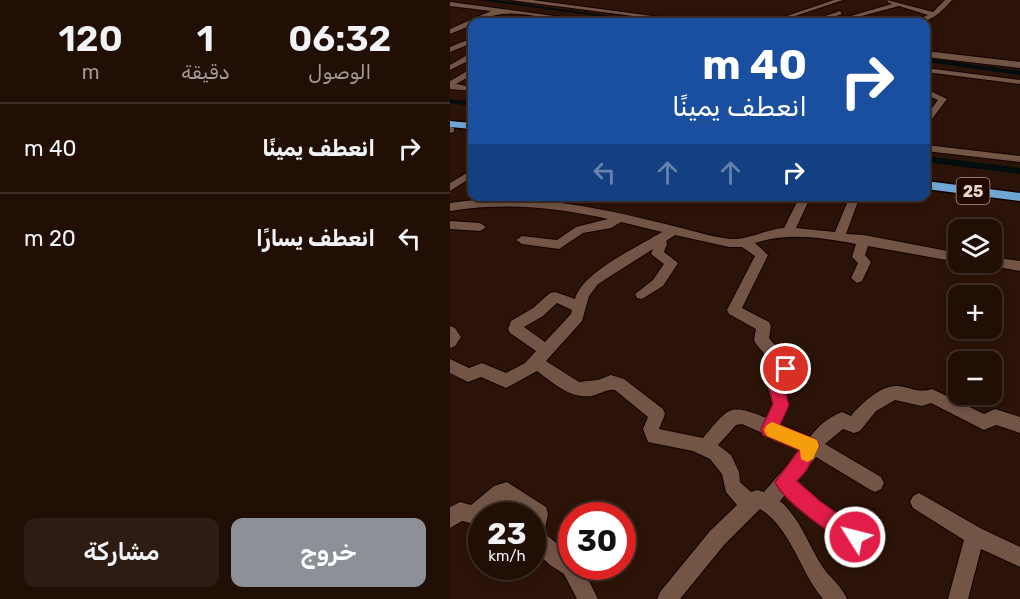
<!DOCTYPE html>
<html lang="ar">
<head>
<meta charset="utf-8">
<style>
	:root { --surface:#210e05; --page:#2d1c13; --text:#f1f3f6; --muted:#a29c9a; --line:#3e2e27; --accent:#8c9099 }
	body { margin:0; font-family:Rubik,"Noto Sans Arabic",sans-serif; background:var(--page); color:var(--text); direction:rtl; height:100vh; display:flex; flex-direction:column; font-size:22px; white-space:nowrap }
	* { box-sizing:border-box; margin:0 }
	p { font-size:20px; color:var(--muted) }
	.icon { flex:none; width:33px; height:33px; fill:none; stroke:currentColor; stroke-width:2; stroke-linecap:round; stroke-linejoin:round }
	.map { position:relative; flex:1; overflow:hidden; direction:ltr }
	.panel { display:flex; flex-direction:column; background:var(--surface); width:450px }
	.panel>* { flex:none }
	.hud { position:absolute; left:18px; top:18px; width:462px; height:183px; border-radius:12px; box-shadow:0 3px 9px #0003,0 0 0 2px var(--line); direction:rtl; background:#1a4fa0; color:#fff; overflow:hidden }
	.fabs { position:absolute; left:498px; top:219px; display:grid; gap:12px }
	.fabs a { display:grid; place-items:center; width:54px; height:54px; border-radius:12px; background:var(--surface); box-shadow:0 3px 9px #0003,0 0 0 2px var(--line); font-size:30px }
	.speed { position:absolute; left:18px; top:502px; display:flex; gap:12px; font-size:30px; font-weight:700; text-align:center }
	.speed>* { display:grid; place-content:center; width:78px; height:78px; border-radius:50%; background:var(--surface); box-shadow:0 3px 9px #0003,0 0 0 2px var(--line); line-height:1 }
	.speed small { font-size:15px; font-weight:400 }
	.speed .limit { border:9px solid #d22; background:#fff; color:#111 }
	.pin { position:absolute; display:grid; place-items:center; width:51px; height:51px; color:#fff; margin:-26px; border:3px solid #fff; border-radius:50%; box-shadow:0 2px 6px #0007 }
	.me { position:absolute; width:66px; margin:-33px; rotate:306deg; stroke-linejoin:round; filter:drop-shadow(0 0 4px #0008) }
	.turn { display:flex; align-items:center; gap:21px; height:126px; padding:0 24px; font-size:27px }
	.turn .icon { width:78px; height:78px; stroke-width:2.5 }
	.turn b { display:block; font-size:42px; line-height:51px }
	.lanes { display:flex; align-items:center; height:57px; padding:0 24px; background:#0003; justify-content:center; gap:30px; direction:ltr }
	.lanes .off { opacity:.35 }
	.eta { display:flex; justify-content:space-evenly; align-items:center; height:102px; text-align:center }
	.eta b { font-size:36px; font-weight:600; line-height:42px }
	.primary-button { display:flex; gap:12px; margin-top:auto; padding:12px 24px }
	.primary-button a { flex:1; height:69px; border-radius:12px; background:var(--accent); color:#fff; font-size:24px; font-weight:600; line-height:69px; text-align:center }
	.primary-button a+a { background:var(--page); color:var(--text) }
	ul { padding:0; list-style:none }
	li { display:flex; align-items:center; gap:18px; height:90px; padding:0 24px; border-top:2px solid var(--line) }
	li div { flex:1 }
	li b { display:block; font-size:22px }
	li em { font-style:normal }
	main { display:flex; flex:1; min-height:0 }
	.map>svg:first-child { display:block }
</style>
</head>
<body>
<main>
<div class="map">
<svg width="570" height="599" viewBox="0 0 570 599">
	<rect width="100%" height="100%" fill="#2c1307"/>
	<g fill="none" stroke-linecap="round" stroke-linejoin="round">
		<!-- canal -->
		<g fill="#000c0d" fill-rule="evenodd">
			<polygon points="30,0 46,0 203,22 190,22"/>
			<polygon points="476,58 570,71 570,75 476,62"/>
			<polygon points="0,99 22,102 22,106 0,103"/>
			<polygon points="476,156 570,168 570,174 476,162"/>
		</g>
		<defs>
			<g id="minor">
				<polygon points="384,0 393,0 327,22 319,22"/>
				<path d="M437,0L483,12L495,0H502C491,12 480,24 463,22L478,15L449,6L389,22H380L442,4L438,2Z"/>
				<path d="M0,2L134,20L137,22C105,25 67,5 37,18L64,21L22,22V25L0,34V29L41,11L0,6Z"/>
				<polygon points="390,11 392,14 367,22 358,22"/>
				<polygon points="22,38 22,43 0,52 0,47"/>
				<polygon points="19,54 22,54 22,59 0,70 0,65"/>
				<polygon points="476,68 570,80 570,84 476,72"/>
				<polygon points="19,70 22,70 22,75 6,84 22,87 22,91 0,89 0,81"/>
				<polygon points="476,89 497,99 479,123 476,124 476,116 488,100 476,95"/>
				<polygon points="0,127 4,128 4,132 0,133"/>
				<polygon points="476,145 570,156 570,162 476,151"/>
				<polygon points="22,170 22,177 0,191 0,183"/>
				<path d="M350,196H361L346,228L385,232L400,196H410L396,234L414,235L508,253V262L418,246L415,255L421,262L412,281L407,283L401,278L408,263L402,257L406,244C372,238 338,232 305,243L318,255L292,308L319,322L321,326L319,338L344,369L334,389L339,405L330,424L360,437C368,426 379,417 392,412L401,416C410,405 429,387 444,386C458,385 466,394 482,389L534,414L545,409L570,417V433L546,425L534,430L481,403L472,406L445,400L426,411L410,431L404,433L393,429L375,444L431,477L434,483L431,489L425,492L419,489L366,457L347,482L372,502L412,530L415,537L412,544L405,547L398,544L358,516L335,495L330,501C351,519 359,547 374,569C382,579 392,587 397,599H373C350,572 341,528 310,509L274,545L230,599H207L210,592L260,531L287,505L276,492L272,474L260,459L243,451L198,442L193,429L198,417L165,390C157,389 150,394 142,396C120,399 103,383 87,371L56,388L31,377L18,382L0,373V359L19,368L32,363L56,373L75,363L86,351L60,333L58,329L61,321L83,308L100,293L105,292L125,299C132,272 188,247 212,232L171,222L161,228L133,233L109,249L72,244L66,240L72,236L107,240L126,227L158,219C105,207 54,202 0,211V203C78,191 152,208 227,227C244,231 262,237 280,239C299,240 316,229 334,228ZM225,235L279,247H292L305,256L277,310L279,314L306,329L304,340L306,344L328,370L318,389L323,405L316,418C278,402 278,409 253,438L209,429L215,414L213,409L174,379L161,375L148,380L129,382L96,361L132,321L139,296L148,284L203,249L201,254L214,264L203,280L185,294L187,298L192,299L213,286L228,263L214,252L217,244L216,241ZM107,303L122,310L121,314L95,342L74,327L93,316ZM292,424L350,450L314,492L307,490L301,492L290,482L289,472L281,455L268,445L286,425Z"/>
				<polygon points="0,221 30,223 36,227 30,231 0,229"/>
				<polygon points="542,257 570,261 570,271 538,265 536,262 542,262"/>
				<polygon points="0,326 5,328 11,337 5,346 0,348"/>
				<polygon points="57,482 96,507 98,514 94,533 122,556 122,567 132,567 148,599 127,599 114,574 100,565 82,548 82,516 76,516 55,500 37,516 32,516 31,522 24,524 12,521 0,528 0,507 10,502 21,505 44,486"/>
				<polygon points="469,493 532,529 570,547 570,567 531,549 518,599 498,599 514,540 463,508 460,502 463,496"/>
			</g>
			<g id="tertiary">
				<polygon points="60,0 82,0 248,22 229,22"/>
				<polygon points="476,51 570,62 570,68 476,57"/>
			</g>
			<g id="trunk">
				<polygon points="0,121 22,123 22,129 0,127"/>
				<polygon points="476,181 570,193 570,201 476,189"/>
			</g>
		</defs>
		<!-- minor casing -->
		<use href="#minor" stroke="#130100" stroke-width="2"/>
		<!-- tertiary casing -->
		<use href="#tertiary" stroke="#130100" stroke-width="2"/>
		<!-- trunk casing -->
		<use href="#trunk" stroke="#130100" stroke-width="3"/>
		<!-- minor -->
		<use href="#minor" fill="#735546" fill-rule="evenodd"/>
		<!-- tertiary -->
		<use href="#tertiary" fill="#735546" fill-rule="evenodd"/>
		<!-- trunk -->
		<use href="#trunk" fill="#70a6d3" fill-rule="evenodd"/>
	</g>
	<!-- route -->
	<path fill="#e11d48" stroke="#92132f" stroke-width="1.5" d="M336,362L344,369L334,388L339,405L330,425L367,440L369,446L356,471L347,481L371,502L411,530L414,537L411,544L405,547C385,538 333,501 325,482L349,450L313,435L311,429L323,404L319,387L331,364Z"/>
	<!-- slow -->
	<polygon fill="#f59e0b" points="322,422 367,440 369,446 363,459 357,462 351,459 350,450 317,436 314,430 317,425"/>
	<g text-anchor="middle" stroke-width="6" stroke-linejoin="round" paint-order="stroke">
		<!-- shield labels -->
		<rect fill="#220a01" stroke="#ac9890" stroke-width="1.5" x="506.5" y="178" width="33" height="26" rx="4.5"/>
		<g font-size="16" font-weight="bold" fill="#e7d5cd">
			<text x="523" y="197">25</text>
		</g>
	</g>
</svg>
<div class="fabs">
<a><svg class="icon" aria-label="layers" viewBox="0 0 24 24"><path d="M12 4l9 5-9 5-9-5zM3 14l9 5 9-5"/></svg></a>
<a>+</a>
<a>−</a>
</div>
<div class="speed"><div>23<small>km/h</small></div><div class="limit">30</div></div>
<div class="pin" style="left:336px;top:369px;background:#d93025"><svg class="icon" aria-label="arrive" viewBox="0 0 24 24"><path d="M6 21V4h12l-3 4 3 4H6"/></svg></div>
<svg class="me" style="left:405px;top:537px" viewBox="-20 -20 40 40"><circle r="17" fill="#e11d48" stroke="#fff" stroke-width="3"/><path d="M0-11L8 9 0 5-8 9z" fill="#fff"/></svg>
<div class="hud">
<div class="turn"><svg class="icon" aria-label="right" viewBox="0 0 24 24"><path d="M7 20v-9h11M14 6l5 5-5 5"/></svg><div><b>40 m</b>انعطف يمينًا</div></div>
<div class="lanes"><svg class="icon off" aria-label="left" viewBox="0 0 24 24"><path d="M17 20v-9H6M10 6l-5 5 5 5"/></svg><svg class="icon off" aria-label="ahead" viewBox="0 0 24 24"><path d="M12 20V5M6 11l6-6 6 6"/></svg><svg class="icon off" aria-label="ahead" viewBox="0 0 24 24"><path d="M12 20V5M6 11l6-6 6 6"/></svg><svg class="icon" aria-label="right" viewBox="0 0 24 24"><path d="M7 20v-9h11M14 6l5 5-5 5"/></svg></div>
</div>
</div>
<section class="panel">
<div class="eta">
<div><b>06:32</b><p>الوصول</p></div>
<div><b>1</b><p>دقيقة</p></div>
<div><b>120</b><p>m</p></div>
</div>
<ul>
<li><svg class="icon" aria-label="right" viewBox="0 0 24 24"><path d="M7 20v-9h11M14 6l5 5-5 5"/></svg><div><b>انعطف يمينًا</b></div><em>40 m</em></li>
<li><svg class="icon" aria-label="left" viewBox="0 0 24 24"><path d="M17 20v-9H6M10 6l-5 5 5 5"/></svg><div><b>انعطف يسارًا</b></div><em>20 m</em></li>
</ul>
<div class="primary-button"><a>خروج</a><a>مشاركة</a></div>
</section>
</main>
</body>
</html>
